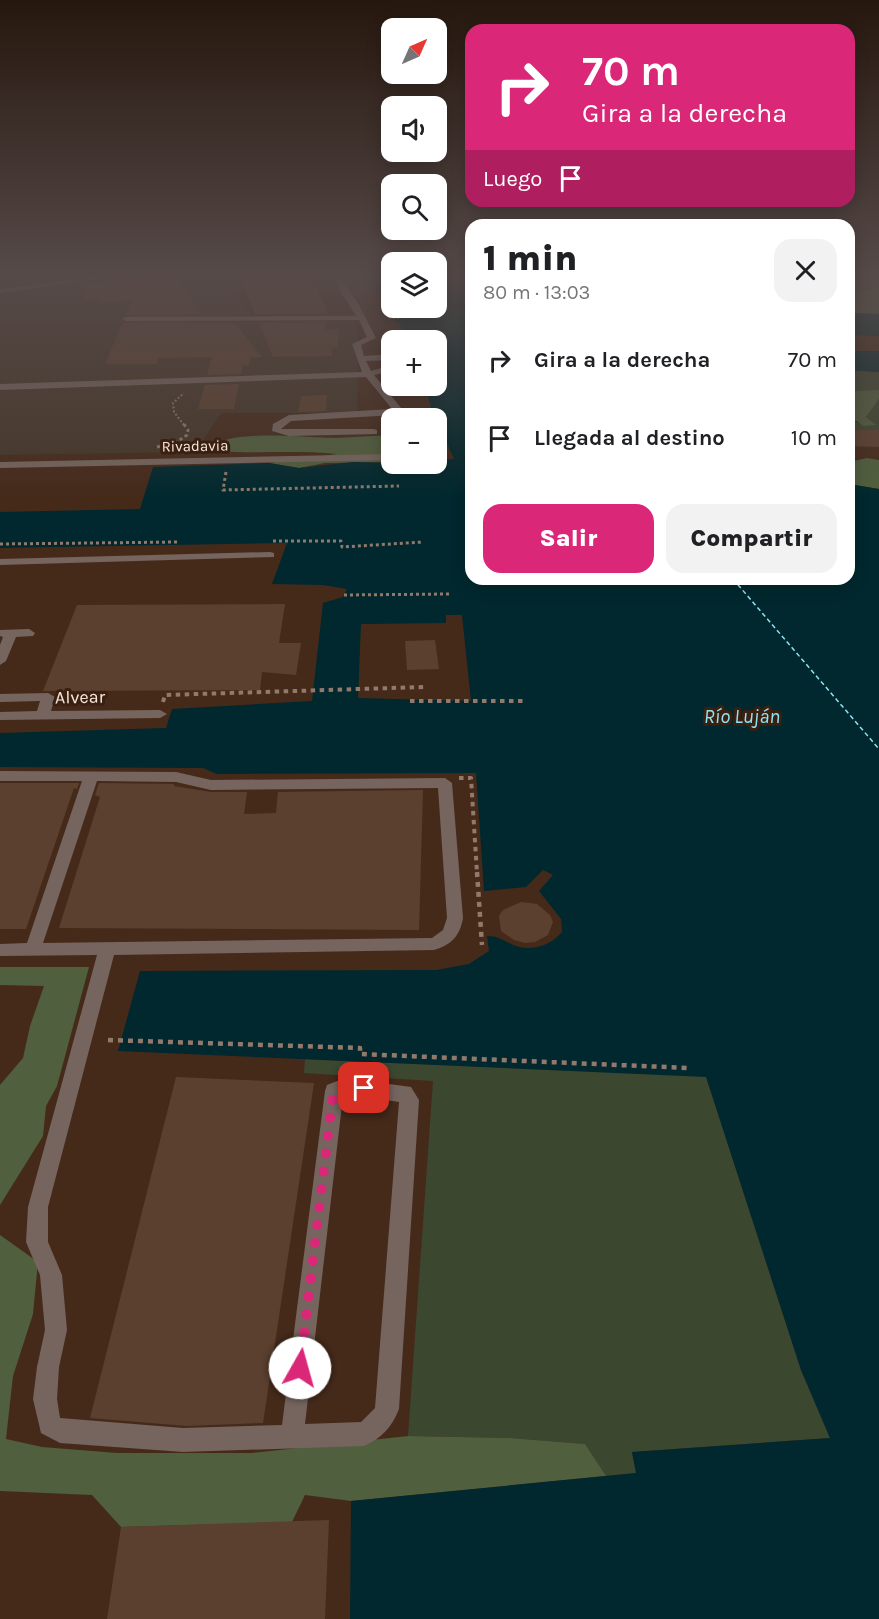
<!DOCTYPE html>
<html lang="es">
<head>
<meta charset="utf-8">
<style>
	:root { --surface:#fff; --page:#f2f2f2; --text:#202124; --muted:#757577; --accent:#db2777 }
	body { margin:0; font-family:Karla,sans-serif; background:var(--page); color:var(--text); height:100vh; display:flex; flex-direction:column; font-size:22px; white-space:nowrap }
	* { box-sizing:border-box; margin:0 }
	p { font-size:20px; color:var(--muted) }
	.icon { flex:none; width:33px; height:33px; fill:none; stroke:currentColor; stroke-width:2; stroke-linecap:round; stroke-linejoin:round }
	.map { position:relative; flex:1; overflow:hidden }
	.details { position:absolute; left:465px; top:219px; width:390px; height:366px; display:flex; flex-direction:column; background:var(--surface); border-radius:18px; box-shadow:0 3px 15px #0003 }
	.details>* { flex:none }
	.top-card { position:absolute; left:465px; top:24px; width:390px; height:183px; border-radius:18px; box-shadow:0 3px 15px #0003; background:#db2777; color:#fff; overflow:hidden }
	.needle { width:39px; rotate:45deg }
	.tools { position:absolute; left:381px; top:18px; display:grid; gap:12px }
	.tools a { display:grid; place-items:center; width:66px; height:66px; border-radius:12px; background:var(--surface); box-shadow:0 3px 15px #0003; font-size:30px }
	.pin { position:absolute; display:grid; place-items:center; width:51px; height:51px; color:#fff; margin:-26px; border-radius:12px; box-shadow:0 3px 9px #0006 }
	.me { position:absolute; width:66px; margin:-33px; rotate:7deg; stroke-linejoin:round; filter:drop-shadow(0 0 4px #0008) }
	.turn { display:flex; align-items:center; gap:21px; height:126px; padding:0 18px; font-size:27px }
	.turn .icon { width:78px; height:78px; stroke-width:2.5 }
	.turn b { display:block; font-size:42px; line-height:51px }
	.then { display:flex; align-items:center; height:57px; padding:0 18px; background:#0003; gap:12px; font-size:22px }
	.round { display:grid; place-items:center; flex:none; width:63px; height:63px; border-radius:18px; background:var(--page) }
	.head { display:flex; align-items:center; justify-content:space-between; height:102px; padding:0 18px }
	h1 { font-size:36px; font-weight:800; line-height:45px }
	.button { display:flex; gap:12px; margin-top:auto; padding:12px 18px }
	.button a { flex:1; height:69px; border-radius:18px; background:var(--accent); color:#fff; font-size:24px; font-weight:800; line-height:69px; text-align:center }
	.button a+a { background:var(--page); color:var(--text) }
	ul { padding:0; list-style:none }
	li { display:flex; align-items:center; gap:18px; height:78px; padding:0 18px }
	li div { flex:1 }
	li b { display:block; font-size:22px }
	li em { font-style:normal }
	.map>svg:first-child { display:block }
</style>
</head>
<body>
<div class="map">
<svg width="879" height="1619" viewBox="0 0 879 1619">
	<rect width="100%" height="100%" fill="#452a1a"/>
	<!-- industrial -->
	<polygon fill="#443628" points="175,272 214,272 252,316 353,314 358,336 357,413 221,413 195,452 0,455 0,293"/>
	<!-- green -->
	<g fill="#3c4730">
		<polygon points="849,272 879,272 879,273 870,272 873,288 849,294"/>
		<polygon points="856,371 879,372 879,390 849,391 849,380 854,377"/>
		<polygon points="879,399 879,430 849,430 849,421 875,425 866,417"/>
		<polygon points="305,1059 706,1076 801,1370 830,1438 632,1452 636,1473 606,1476 584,1444 510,1438 408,1436 433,1081 304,1073"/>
	</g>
	<!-- forest -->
	<g fill="#505f3d">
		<polygon points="870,272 879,273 879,314 849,313 849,294 873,288 865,278"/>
		<polygon points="879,390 879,399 866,417 876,425 863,426 857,421 849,421 849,391"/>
		<path d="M391,435V462L325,463L299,468L269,463L337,454C297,450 258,454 218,451L214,446C232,429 308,438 335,438C354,437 373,436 391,435Z"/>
		<polygon points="867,458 879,460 879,489 849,484 849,462"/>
		<polygon points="0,967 89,967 57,1086 46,1106 43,1136 0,1205 0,1085 23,1058 30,1026 44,986 0,985"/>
		<polygon points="0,1235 38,1262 33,1314 13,1376 6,1439 42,1447 117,1453 252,1453 408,1436 510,1438 585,1444 606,1476 351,1501 305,1495 292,1522 121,1527 92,1495 0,1491"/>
	</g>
	<!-- water -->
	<g fill="#00282e" fill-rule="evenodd">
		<path d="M353,272H391L392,308H436L437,272H471V579H849V484L879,489V1619H350L351,1501L636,1473L632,1452L830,1438L801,1370L706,1077L118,1051L140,971L436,970L469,964L489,951L487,936C497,936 501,939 509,943C528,953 549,947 562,932L561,919L539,891L553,875L543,870L526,887L484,891L476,773L217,774L203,768L0,767V733L166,728L172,709L312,701L323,603L343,597L347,589L323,585L272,584L287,543L0,548V512L140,509L153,467L269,463L299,468L353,462L436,464L437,460L454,459L445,439L440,412H427L431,408L427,392L413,393V386H436V340H405L400,324L388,316L387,309L391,306L387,293H379L378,289L373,290L370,286L375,285L358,279ZM446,615H462L471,701L358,698L361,624L446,623Z"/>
		<polygon points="849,313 879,314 879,336 849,335"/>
		<polygon points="849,351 879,351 879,372 849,370"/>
	</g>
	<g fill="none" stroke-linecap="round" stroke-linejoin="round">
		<!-- ferry -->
		<polyline stroke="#8ee3f4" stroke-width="1.5" stroke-dasharray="4.5 3" stroke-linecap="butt" points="733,579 879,749"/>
	</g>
	<!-- building -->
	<g fill="#5c402f">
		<polygon points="238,272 307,272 327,309 327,314 255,314"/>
		<polygon points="175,275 201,314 126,315 132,300 101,303 100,299 85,300 81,284"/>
		<polygon points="123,322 235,323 262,357 251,357 249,365 243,365 241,374 207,375 212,357 158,358 156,364 105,364"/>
		<polygon points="326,322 325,330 339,329 337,347 332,348 332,356 273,357 259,323"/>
		<polygon points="239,384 234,409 198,409 205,385"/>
		<polygon points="327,395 326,411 298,412 301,396"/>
		<polygon points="849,430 879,430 879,447 849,446"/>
		<polygon points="285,604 279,643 301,643 296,675 262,672 260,690 43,691 77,605"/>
		<polygon points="435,640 439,669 407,670 405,641"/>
		<polygon points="0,783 79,783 77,789 74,788 26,929 0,929"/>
		<polygon points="99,783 174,784 174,786 211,792 247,792 244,814 276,813 278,792 423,790 419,930 59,928 100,797 95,795"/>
		<polygon points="521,902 537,904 550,915 553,922 548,935 535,942 525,943 514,940 501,931 499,916 503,910"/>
		<polygon points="176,1077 314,1083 263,1423 187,1426 90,1418"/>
		<polygon points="329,1520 325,1619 107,1619 121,1527"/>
	</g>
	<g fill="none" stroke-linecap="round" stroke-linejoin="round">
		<!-- path-far3 -->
		<g stroke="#91796c" stroke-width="2" stroke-dasharray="2 2" stroke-linecap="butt">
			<polyline points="387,293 392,293"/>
			<polyline points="389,318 411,317"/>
			<polyline points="184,425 174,412 173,403 184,393"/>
		</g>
		<!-- path-far2 -->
		<g stroke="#91796c" stroke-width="3" stroke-dasharray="3 3" stroke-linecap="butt">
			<polyline points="157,447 177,442 187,435 188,430 183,423"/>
			<polyline points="226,472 223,490 399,486"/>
			<polyline points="273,541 341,541 342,547 423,542"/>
			<polyline points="0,544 179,542"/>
			<polyline points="344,595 450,594"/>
		</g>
		<!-- path-far1 -->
		<g stroke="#91796c" stroke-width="4" stroke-dasharray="4.5 4.5" stroke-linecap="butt">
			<polyline points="410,701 526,701"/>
			<polyline points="163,702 165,695 424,687"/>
			<polyline points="459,778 471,778 477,873"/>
		</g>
		<!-- path -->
		<g stroke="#91796c" stroke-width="4.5" stroke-dasharray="5 5" stroke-linecap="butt">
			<polyline points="477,872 482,945"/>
			<polyline points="108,1040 360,1048 360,1054 689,1068"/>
		</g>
		<!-- minor -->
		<g fill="#76655e" fill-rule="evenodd">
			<polygon points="127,272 148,272 0,293 0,289"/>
			<polygon points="329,272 337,272 359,305 376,338 361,345 364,356 392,354 392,360 366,361 371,371 392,365 392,371 374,375 402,409 395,415 291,421 281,429 374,429 377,430 377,434 289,436 272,431 273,424 289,415 392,409 366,377 0,390 0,384 362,372 352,344 367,337 359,320 126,321 122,319 126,317 356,316"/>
			<polygon points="436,352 442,351 446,354 436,357"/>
			<polygon points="392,454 392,460 0,468 0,462"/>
			<polygon points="270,552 274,553 274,557 0,565 0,559"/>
			<polygon points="29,629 35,633 33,636 16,637 6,661 0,665 0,645 3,637 0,636 0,630"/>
			<polygon points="48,693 55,697 51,711 160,710 167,714 160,718 0,720 0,712 37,711 40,701 0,702 0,694"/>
			<path d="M0,771L176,772L211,780L445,778L452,783L463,918C460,936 451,945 434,950L114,955L48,1207V1242L62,1275L67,1330L59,1367L57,1399L60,1418L183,1428L282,1425L325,1091L327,1085L345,1078L411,1087L419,1100L399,1409C392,1427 382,1438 364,1446L183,1452L60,1443L41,1433L33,1399L37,1367L45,1330L40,1275L26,1242L28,1207L97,955L0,956V944L27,943L82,781H0ZM97,781L176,782L211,790L438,788L447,918L443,930L432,938L43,943ZM346,1094L399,1102L375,1408L361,1422L305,1424L343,1096Z"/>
		</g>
	</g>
	<!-- sky -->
	<linearGradient id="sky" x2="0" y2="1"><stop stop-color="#26170e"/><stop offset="0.55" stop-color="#564a49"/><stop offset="1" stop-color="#564a49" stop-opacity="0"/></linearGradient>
	<rect width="879" height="499" fill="url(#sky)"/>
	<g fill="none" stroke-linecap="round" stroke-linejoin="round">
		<!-- route -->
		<polyline stroke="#db2777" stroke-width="10" stroke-dasharray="0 18" points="300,1368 333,1094 340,1087 364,1088"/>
	</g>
	<g text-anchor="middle" stroke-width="6" stroke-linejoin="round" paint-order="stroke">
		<!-- far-street labels -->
		<g font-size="15" fill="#f8e6dc" stroke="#3a2010">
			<text transform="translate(195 446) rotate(-1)" y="5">Rivadavia</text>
		</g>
		<!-- street labels -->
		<g font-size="18" fill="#f8e6dc" stroke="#3a2010">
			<text transform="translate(80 697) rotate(-1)" y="6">Alvear</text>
		</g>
		<!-- water labels -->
		<g font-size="20" font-style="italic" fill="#8ee3f4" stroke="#3a2010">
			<text x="742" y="723">Río Luján</text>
		</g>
	</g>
</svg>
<div class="tools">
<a><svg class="needle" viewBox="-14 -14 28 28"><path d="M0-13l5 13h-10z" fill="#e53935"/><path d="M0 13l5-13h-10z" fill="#757577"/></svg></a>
<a><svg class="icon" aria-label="sound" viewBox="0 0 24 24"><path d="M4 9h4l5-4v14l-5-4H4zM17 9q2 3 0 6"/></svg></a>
<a><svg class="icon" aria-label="search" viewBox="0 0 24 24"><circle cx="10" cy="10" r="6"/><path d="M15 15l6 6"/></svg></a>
<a><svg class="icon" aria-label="layers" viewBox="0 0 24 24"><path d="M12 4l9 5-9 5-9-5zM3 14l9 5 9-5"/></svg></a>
<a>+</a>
<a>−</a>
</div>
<div class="pin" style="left:364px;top:1088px;background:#d93025"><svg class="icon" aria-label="arrive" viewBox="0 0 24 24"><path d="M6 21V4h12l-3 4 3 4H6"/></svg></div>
<svg class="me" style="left:300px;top:1368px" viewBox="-20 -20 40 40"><circle r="19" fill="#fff"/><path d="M0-13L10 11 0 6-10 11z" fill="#db2777"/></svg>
<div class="top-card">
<div class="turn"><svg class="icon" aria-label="right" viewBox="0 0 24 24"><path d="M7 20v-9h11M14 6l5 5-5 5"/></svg><div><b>70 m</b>Gira a la derecha</div></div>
<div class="then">Luego<svg class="icon" aria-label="arrive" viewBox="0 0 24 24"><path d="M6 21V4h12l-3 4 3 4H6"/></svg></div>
</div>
<section class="details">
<div class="head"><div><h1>1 min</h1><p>80 m · 13:03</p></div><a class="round"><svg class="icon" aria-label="close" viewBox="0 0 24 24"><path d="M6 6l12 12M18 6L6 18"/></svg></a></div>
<ul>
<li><svg class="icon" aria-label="right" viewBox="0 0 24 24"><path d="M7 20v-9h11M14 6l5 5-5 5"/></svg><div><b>Gira a la derecha</b></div><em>70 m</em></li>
<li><svg class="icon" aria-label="arrive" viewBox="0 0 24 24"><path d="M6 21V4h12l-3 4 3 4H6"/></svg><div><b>Llegada al destino</b></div><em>10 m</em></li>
</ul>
<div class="button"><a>Salir</a><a>Compartir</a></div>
</section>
</div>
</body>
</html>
